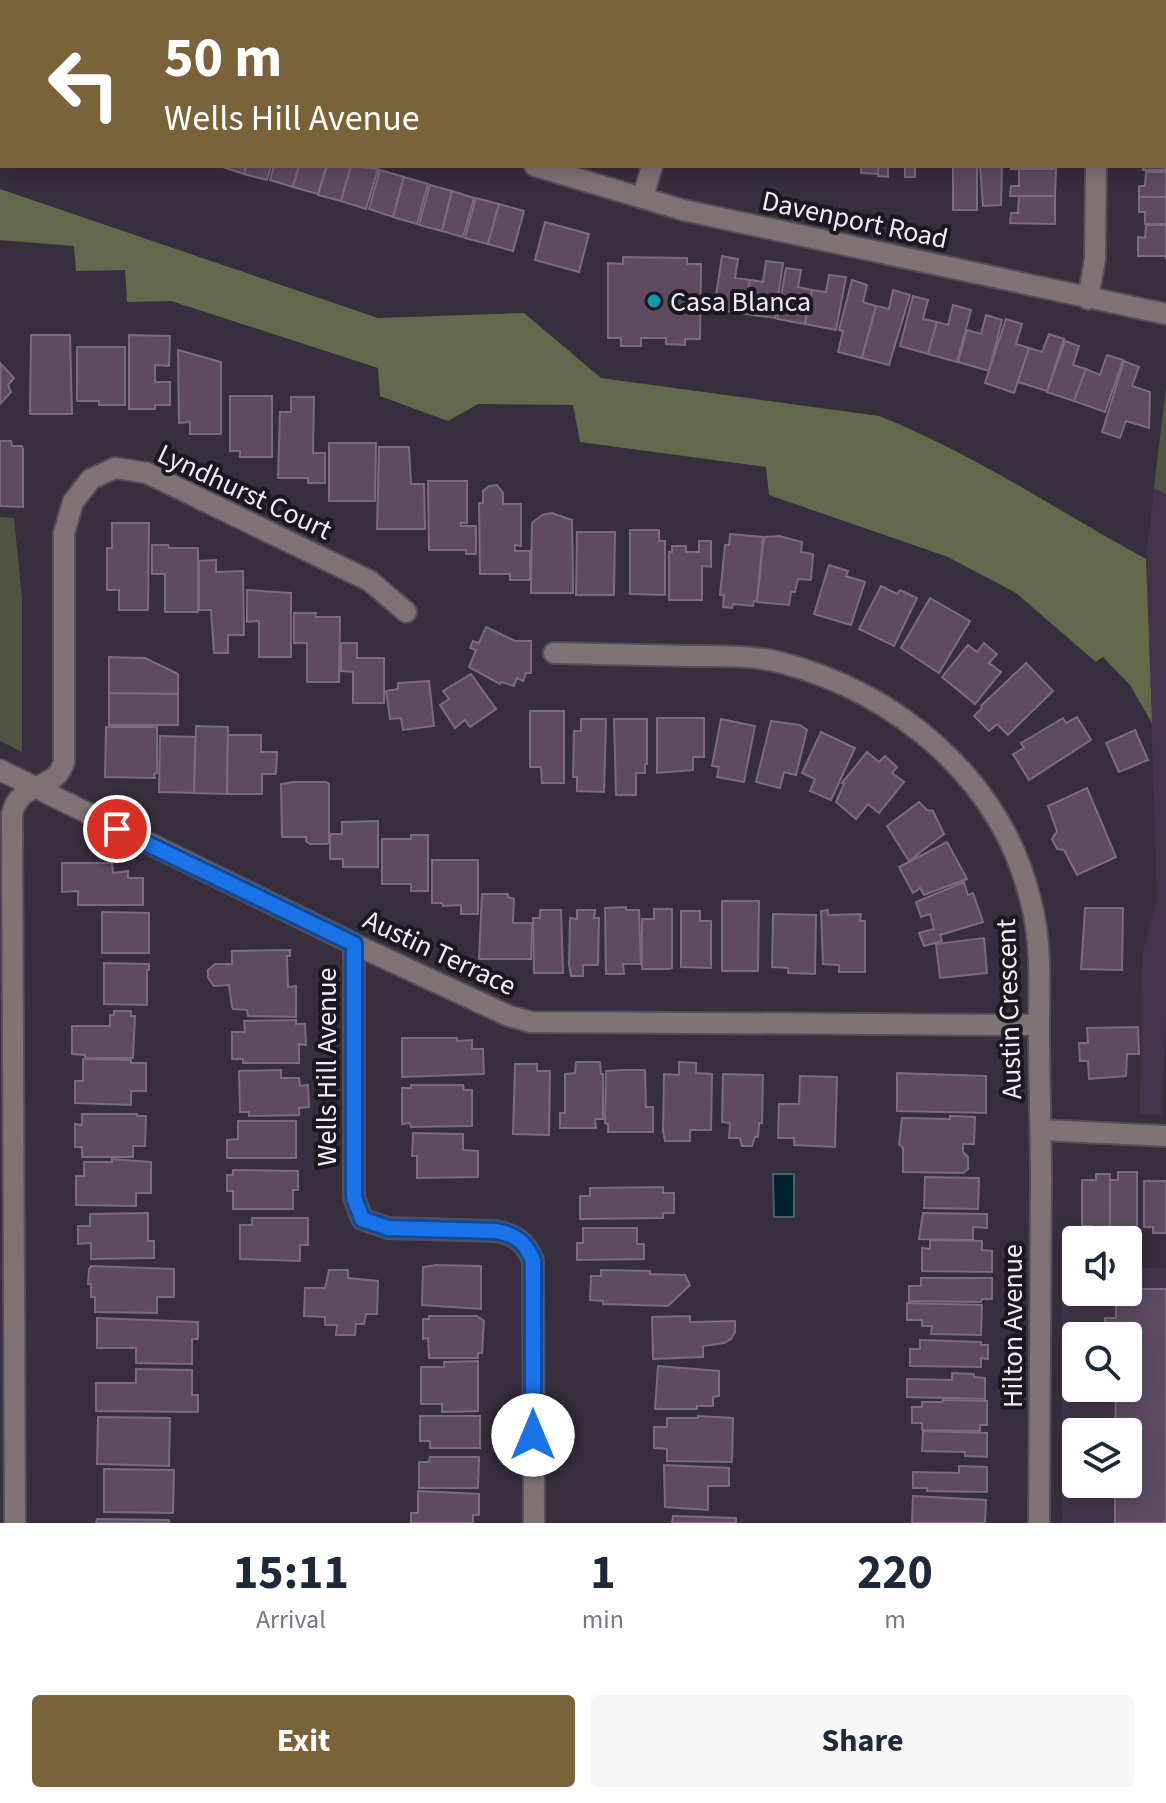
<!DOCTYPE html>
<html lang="en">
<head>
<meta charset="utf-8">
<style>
	:root { --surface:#fff; --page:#f6f6f7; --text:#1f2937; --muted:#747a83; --accent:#7a6338 }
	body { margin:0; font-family:"Source Sans 3",sans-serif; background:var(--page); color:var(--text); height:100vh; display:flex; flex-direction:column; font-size:30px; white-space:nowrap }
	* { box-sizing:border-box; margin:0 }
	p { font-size:26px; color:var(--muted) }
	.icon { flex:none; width:44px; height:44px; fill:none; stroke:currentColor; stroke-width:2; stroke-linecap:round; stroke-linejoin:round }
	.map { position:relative; height:1523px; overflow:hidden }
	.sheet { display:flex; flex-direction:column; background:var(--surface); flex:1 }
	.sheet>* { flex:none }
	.guide { position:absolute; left:0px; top:0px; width:1166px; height:168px; box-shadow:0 4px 20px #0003; background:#7a6338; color:#fff; overflow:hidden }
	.tools { position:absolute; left:1062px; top:1226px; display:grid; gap:16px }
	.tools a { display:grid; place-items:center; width:80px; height:80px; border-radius:8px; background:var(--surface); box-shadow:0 4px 20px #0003; font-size:40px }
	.pin { position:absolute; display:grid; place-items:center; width:68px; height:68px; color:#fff; margin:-34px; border:4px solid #fff; border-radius:50%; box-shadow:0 2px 8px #0007 }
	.me { position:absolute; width:88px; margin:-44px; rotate:0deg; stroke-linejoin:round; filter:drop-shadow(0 0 6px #0008) }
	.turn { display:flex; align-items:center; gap:28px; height:168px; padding:0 32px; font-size:36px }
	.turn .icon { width:104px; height:104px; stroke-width:2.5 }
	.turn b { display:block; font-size:56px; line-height:68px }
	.eta { display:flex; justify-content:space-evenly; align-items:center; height:136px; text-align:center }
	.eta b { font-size:48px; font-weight:700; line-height:56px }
	.primary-button { display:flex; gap:16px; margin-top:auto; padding:16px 32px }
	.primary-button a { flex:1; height:92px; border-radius:8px; background:var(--accent); color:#fff; font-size:32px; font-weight:700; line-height:92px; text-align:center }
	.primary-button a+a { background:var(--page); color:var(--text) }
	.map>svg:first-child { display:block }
</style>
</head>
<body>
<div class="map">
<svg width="1166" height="1523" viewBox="0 0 1166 1523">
	<rect width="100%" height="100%" fill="#372e3e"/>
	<!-- built -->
	<g fill="#42354b" fill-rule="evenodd">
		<polygon points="1166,387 1166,1018 1162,1115 1140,1114 1142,956 1157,898 1146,559"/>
		<path d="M1062,1265H1076V1292H1128V1267L1166,1268V1523H1062ZM1076,1336H1128V1388H1076ZM1076,1432H1128V1484H1076Z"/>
	</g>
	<!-- green -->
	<g fill="#525443">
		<polygon points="1166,387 1166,494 1154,488"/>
		<polygon points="0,517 14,518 22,599 22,752 0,741"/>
	</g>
	<!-- forest -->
	<path fill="#65694b" d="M0,189L378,318L524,313L601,378L879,416C973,453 1058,511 1146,559L1152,723L1130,685L1103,657L1096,662L1016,593L948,557L769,495L766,467L580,442L573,405L478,404L448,421L380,396L378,368L171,301L127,302L125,270L76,271L74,246L0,240Z"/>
	<!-- water -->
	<polygon fill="#00212d" stroke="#495e6a" stroke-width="2" points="773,1174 794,1174 794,1217 774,1217"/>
	<!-- building -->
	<g fill="#5e4b62" stroke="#7a6c7e" stroke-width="2">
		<rect x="707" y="0" width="66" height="2"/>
		<rect x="897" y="0" width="78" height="2"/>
		<rect x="998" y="0" width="55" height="2"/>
		<rect x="0" y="76" width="2" height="65"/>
		<polygon points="1164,154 1166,170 1143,170 1143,166 1164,166"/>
		<polygon points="220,166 246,166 244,174"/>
		<polygon points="246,166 271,166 267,180 244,174"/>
		<polygon points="274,166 299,166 293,187 270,180"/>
		<polygon points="299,166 326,166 318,194 293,187"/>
		<polygon points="327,166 351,166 341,201 318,195"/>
		<polygon points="351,166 378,169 366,209 341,201"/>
		<polygon points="861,166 878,166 878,174 861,173"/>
		<polygon points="878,166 888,166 888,177 878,176"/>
		<rect x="905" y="166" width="10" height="11"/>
		<rect x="953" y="166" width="24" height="44"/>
		<polygon points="980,166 1002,166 1001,205 983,206"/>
		<polygon points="1012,166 1055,166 1055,170 1011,169"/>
		<polygon points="1019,169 1056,169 1055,196 1010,196 1011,186 1019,186"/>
		<polygon points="380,170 404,177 393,217 369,209"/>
		<polygon points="1146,172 1166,172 1166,197 1139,197 1139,186 1145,186"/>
		<polygon points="404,177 428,184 417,224 393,217"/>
		<polygon points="430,185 452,191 442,231 419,225"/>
		<polygon points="452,191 474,198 463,237 442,231"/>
		<polygon points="1019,196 1055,196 1055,224 1010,223 1011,213 1018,213"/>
		<polygon points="1139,197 1166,197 1166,224 1145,224 1145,212 1139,212"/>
		<polygon points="476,198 499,204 488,244 465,238"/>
		<polygon points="499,204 524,211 513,251 488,244"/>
		<polygon points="545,222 589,234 579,272 535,260"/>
		<polygon points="1146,225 1166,225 1166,259 1165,256 1138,256 1138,237 1145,238"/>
		<polygon points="722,256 738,259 735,278 750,280 744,314 714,309"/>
		<polygon points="623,257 687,258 687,264 701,264 700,339 685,339 685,345 666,344 666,338 641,338 641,346 621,346 621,338 608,338 608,263 623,264"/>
		<polygon points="766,261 783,263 775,318 744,314 750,280 763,282"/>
		<polygon points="786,268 801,270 798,287 812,290 805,324 777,319"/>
		<polygon points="829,275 846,277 836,330 805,324 812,290 826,292"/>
		<polygon points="852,280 867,285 863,302 876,306 862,358 838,352 843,331 839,330"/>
		<polygon points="893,290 910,295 889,365 862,358 876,306 889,309"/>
		<polygon points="913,296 928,300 923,319 937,322 928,354 900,346"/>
		<polygon points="953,305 971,310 957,362 928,354 937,322 948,325"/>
		<polygon points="986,315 1002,320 989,371 958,362 967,330 981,334"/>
		<polygon points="1006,319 1022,324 1016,344 1029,348 1014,393 985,383"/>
		<polygon points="1049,334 1064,339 1047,391 1018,382 1029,348 1042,352"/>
		<polygon points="31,335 70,335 72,414 30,414"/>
		<polygon points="129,335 170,336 169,366 155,365 155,382 170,382 170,405 155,405 155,409 129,409"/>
		<polygon points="1065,341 1079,346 1073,365 1086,369 1074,401 1047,392"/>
		<polygon points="77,347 125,347 125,405 99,405 99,401 77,401"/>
		<polygon points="178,350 221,362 221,434 190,434 190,422 179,423"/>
		<polygon points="1107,355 1123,360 1105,412 1074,401 1086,369 1100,375"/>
		<polygon points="1124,361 1139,367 1132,386 1150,392 1149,428 1126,421 1120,438 1102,432"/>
		<polygon points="1,364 14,378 8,385 11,392 0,404"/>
		<polygon points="230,396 272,396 272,457 240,457 240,451 230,451"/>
		<polygon points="291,397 314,397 313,453 325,453 325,483 308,483 308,478 278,478 280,412 291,412"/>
		<polygon points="0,441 11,441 12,446 22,446 23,449 23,507 0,506"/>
		<polygon points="329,443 376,443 375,501 329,501"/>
		<polygon points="379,447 409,447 411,484 424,484 425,529 377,529"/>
		<polygon points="428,481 467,481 467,523 461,523 461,526 476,526 476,554 466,554 466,550 429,550"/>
		<polygon points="497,485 503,493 503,504 521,504 521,546 515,545 515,551 530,551 530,580 510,580 510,574 480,574 479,503 483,503 483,491 489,486"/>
		<polygon points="552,513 572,520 573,593 531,593 532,523 542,515"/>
		<polygon points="112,523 149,523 148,610 119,610 119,590 107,590 107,548 112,548"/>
		<polygon points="630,530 659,530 659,541 665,541 665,595 630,594"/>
		<polygon points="577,532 615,532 614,595 576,595"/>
		<polygon points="730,534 763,537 757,601 754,601 753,606 733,604 732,608 723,607 724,595 720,595 725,545 729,545"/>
		<polygon points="779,536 802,542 801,552 813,554 811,580 798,579 795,592 791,592 789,605 757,602 764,537"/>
		<polygon points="699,541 711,541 711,567 702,566 702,600 669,600 669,552 672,552 672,546 686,546 686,552 699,552"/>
		<polygon points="152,545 168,545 169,548 198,548 198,612 165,612 165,574 152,574"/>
		<polygon points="216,560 216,572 243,571 244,635 228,635 228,653 214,653 211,610 199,610 199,561"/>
		<polygon points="829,565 848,571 846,576 865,582 851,625 814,614"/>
		<polygon points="881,586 897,594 900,590 917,598 894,646 859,629"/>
		<polygon points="247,590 291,593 291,657 259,657 259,621 247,622"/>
		<polygon points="930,598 970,621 939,673 901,648"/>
		<polygon points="294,613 316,613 315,617 340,617 339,682 307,682 307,643 294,643"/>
		<polygon points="486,627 515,641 531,641 531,673 526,673 523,681 517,678 514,686 501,682 500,684 469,667 476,650 470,648 473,641 479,643"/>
		<polygon points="341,643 357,643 357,658 384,658 384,703 353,703 353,672 341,671"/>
		<polygon points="984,643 997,654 989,663 1001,672 975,704 942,677 968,645 977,652"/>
		<polygon points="109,657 145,658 178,674 178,694 109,693"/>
		<polygon points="1026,663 1053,691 1008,735 997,724 989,731 974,716 982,708 981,706"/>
		<polygon points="471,674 496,709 470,727 465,720 455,728 440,705 449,699 443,691"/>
		<polygon points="429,681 434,726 403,730 401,718 390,719 386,691 398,689 398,683"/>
		<polygon points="109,693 178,694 178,725 109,725"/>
		<polygon points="530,711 564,711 564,783 542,783 541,767 530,767"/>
		<polygon points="1077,717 1091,740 1029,780 1013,754 1024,748 1021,743 1063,718 1066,723"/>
		<polygon points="657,718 704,718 704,757 693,757 693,770 657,773"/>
		<polygon points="581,719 606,719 604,792 577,791 577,777 573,777 574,731 581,731"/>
		<polygon points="614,719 647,719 647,764 645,764 645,773 636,773 636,795 616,795"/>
		<polygon points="721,719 755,726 744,782 717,777 719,767 712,766"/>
		<polygon points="771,721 800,725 807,730 796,775 784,772 780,788 756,782"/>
		<polygon points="196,726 228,727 227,794 194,793"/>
		<polygon points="106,727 157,727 157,773 154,774 155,778 105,777"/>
		<polygon points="1135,730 1148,760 1119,772 1106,743"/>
		<polygon points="821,732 855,748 831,800 810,791 815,779 802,773"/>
		<polygon points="228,735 261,735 261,752 277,752 276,774 262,774 262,794 227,794"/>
		<polygon points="160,736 195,737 194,793 159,792"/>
		<polygon points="867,752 879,762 885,756 897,767 892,773 904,782 879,813 868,804 856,819 836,802 844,784 842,783"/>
		<polygon points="293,782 326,782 329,784 329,842 327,844 310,844 306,841 306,837 282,837 281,784"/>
		<polygon points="1087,788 1116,857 1077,875 1064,850 1057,849 1052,839 1057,831 1048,806"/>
		<polygon points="919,802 927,810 933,811 944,834 909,861 887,826"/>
		<polygon points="378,821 378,867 343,867 343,859 330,859 330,834 342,834 342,822"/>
		<polygon points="411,835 428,835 428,891 411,891 411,884 382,884 382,839 411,839"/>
		<polygon points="947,842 967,879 924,895 920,888 913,893 899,867"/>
		<polygon points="432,860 478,860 478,914 461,914 461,905 443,906 442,903 432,903"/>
		<polygon points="62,863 112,863 113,873 128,871 128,878 143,878 143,905 78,905 78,891 62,892"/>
		<polygon points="964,882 968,895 973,893 983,922 940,935 942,941 924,946 919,933 934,929 930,914 921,917 916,902"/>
		<polygon points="482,894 508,894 508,897 514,899 513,923 532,923 531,959 479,959"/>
		<polygon points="722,901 759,901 758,971 722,971"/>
		<polygon points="626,907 626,910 639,910 641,964 623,964 624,974 606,974 605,908"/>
		<polygon points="1085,908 1123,908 1122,970 1081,969"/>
		<polygon points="654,909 672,909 672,968 669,969 642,969 642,919 654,919"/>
		<polygon points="540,910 561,910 563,973 534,973 533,918 540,918"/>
		<polygon points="577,910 595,910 594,918 599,918 598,965 583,965 583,976 571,976 569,965 570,918 577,919"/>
		<polygon points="828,910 828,915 861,914 860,921 865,921 865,972 839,972 839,965 823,964 821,911"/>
		<polygon points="681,911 700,911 700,921 711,921 711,968 681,967"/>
		<polygon points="102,912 149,913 149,953 102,953"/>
		<polygon points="773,914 816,915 815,974 788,973 788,968 772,967"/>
		<polygon points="984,938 987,973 940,978 936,944"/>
		<polygon points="290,950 290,956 287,956 288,987 296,986 296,1017 248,1016 247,1010 233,1009 232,1007 229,985 214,986 208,978 208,970 215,964 232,964 232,951"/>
		<polygon points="104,963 149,964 149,970 147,970 147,1005 104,1004"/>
		<polygon points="114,1011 131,1011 131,1016 135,1016 133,1058 85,1058 85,1055 72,1054 72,1026 110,1026 110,1015 114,1015"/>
		<polygon points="296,1020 296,1024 305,1024 306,1045 299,1044 299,1063 243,1063 243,1059 232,1059 232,1032 245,1032 244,1021"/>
		<polygon points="1138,1027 1139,1054 1127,1054 1126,1076 1089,1079 1088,1061 1080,1061 1079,1043 1088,1043 1087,1028"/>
		<polygon points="402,1038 457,1038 457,1041 472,1040 472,1049 483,1049 484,1074 402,1077"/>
		<polygon points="83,1059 131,1060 131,1063 146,1063 146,1091 131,1091 131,1105 75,1103 75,1081 83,1081"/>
		<polygon points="576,1062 600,1062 601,1074 603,1074 603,1119 595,1119 596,1128 560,1128 560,1113 565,1113 565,1074 575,1073"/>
		<polygon points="679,1062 696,1063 696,1073 712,1074 711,1130 690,1130 690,1141 665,1141 663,1131 664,1074 679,1075"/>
		<polygon points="515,1064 537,1064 537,1071 550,1071 549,1135 513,1134"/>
		<polygon points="281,1070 281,1078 299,1078 300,1086 308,1085 309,1107 299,1108 299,1115 249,1116 249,1112 240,1112 239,1071"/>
		<polygon points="623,1070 645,1070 646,1107 653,1107 653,1132 608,1132 608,1124 605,1123 606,1071"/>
		<polygon points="897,1073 986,1076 986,1113 897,1111"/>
		<polygon points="723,1074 763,1075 762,1123 759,1123 758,1137 755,1137 752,1146 742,1146 740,1138 729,1138 730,1123 722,1122"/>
		<polygon points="800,1076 837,1077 835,1147 794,1145 794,1138 778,1138 779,1104 799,1104"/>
		<polygon points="411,1085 463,1085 464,1090 472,1090 472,1126 411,1127 410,1123 402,1124 402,1088 411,1088"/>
		<polygon points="82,1114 137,1114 137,1116 146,1116 145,1146 133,1146 133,1157 82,1157 82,1147 75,1147 75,1124 82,1125"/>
		<polygon points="950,1116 975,1117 974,1144 963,1144 963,1152 968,1157 968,1169 963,1173 903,1172 903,1148 899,1144 902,1118 950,1119"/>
		<polygon points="238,1121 296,1121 296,1158 227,1158 227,1140 238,1139"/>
		<polygon points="413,1133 463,1134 463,1150 478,1151 478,1177 417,1178 417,1156 412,1156"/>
		<polygon points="112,1159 151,1162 151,1193 136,1193 136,1206 76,1205 76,1176 84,1176 84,1162 112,1162"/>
		<polygon points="233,1170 298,1171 298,1190 293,1190 293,1209 233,1209 233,1191 227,1191 227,1175 233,1175"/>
		<polygon points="1118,1172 1137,1172 1137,1227 1129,1227 1129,1233 1116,1233 1116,1227 1110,1226 1110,1180 1118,1180"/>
		<polygon points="1096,1174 1110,1174 1110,1226 1104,1227 1104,1234 1090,1234 1090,1226 1082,1226 1082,1180 1096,1180"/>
		<polygon points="925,1177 979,1178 978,1209 924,1208"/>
		<polygon points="1144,1181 1166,1181 1166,1233 1153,1233 1153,1227 1144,1227"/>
		<polygon points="663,1187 663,1193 674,1193 674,1213 663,1213 663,1218 580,1219 580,1196 590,1196 590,1188"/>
		<polygon points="148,1213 148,1241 154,1241 154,1258 91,1259 91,1243 78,1244 78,1226 90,1226 90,1214"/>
		<polygon points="923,1213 987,1214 987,1228 973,1227 973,1240 919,1239"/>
		<polygon points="252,1218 308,1218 308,1245 300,1245 300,1261 240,1259 240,1225 252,1225"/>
		<polygon points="583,1228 637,1228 637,1244 644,1244 644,1259 577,1260 577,1243 583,1243"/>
		<polygon points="930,1240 982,1241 982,1250 992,1251 992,1272 922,1271 922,1248 930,1249"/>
		<polygon points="436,1265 481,1266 481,1309 422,1305 423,1267"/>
		<polygon points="91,1266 174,1269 174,1297 157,1297 157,1313 95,1312 95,1297 91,1297 91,1284 88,1284 89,1269"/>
		<polygon points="329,1270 348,1270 348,1278 378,1281 377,1314 366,1314 364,1324 356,1324 355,1335 336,1335 337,1325 325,1325 325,1317 304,1316 305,1288 325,1288"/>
		<polygon points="601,1270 650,1271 650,1274 685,1275 690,1285 668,1306 603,1304 603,1301 590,1300 591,1276 601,1276"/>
		<polygon points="921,1278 992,1278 992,1299 982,1299 981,1302 909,1301 909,1286 921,1286"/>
		<polygon points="1128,1289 1166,1289 1166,1523 1115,1523 1115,1484 1128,1484 1128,1432 1115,1432 1116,1388 1128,1388 1128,1336 1105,1336 1105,1318 1116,1318 1116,1292 1128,1292"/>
		<polygon points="907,1303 982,1305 981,1335 931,1334 932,1326 922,1326 922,1320 907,1320"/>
		<polygon points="429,1316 477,1316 484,1321 482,1353 478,1353 478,1358 429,1358 428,1338 423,1339 423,1319 429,1319"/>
		<polygon points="690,1316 690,1322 735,1321 735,1332 731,1339 724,1343 703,1346 703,1357 653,1359 652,1317"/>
		<polygon points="97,1318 198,1322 198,1339 192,1339 192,1364 136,1363 136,1348 97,1348"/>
		<polygon points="920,1340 981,1342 981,1345 988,1345 988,1359 981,1358 981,1367 910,1366 910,1349 920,1349"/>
		<polygon points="478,1361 478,1411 442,1412 442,1404 421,1404 421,1367 444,1367 444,1362"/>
		<polygon points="658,1366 719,1371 719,1396 713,1397 713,1406 697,1406 697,1409 655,1409"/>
		<polygon points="136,1369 192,1370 192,1395 198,1395 198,1412 96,1411 96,1383 136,1383"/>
		<polygon points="952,1373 974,1374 974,1377 985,1378 985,1399 907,1397 907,1379 952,1380"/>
		<polygon points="943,1400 987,1401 987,1425 980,1425 980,1431 922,1430 922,1423 912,1423 912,1407 922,1407 922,1402 942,1402"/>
		<polygon points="420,1416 480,1416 480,1448 430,1448 430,1441 420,1441"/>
		<polygon points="698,1416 733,1418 732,1462 667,1461 667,1449 654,1448 654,1427 667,1427 667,1418 698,1418"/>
		<polygon points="98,1417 170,1418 169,1466 97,1464"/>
		<polygon points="923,1431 987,1433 987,1457 965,1456 965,1452 922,1451"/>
		<polygon points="430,1457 479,1457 478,1488 419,1488 419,1462 429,1462"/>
		<polygon points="664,1465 729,1468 729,1486 708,1486 708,1510 665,1507"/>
		<polygon points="959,1466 987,1467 987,1492 927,1491 927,1488 913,1488 913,1472 959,1473"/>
		<polygon points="104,1469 174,1470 173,1513 104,1512"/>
		<polygon points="418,1491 479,1494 479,1515 473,1515 473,1523 411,1523 411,1513 418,1513"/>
		<polygon points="913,1496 986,1500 985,1523 912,1523"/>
		<polygon points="673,1516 736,1518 736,1523 672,1523"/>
		<polygon points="97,1519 169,1520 169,1523 96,1523"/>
	</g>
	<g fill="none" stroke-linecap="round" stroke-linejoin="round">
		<defs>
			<g id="minor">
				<polyline points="286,0 286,2"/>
				<polyline points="659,2 659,0"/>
				<polyline points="1098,2 1098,0"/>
				<polyline points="0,5 2,6"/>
				<polyline points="535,166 683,210 1166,314"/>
				<polyline points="643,197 652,166"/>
				<polyline points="1088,299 1095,259 1096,166"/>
				<path d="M554,653C598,654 643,655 688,656C717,656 750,655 779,662C898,693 1002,779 1031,902C1042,943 1039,987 1039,1029C1039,1080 1041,1131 1041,1181C1040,1295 1040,1409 1039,1523"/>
				<polyline points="0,770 354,944 509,1016 531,1022 1039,1025"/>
				<path d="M354,944V1197L362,1219L388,1228L496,1231C516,1235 525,1242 533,1260L534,1523"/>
				<polyline points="1042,1130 1166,1136"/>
				<path d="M15,1523L12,814C18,787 41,790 57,775C59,774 63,765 64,763V533L73,502L91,479L115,468L147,473L370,581L406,612"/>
			</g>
		</defs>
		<!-- minor casing -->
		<use href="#minor" stroke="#554c5c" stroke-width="24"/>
		<!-- minor -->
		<use href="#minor" stroke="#7f7375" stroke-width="20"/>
	</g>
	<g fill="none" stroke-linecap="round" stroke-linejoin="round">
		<defs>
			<path id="route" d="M117,829L354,944V1197L362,1219L388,1228L496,1231C516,1235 525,1242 533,1260V1435"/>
		</defs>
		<!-- route casing -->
		<use href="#route" stroke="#114b97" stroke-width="20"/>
		<!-- route -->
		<use href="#route" stroke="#1a73e8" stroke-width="14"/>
	</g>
	<!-- markers -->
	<circle fill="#0f9aa8" stroke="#1c181f" stroke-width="3" cx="654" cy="301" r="8"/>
	<g text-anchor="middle" stroke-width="8" stroke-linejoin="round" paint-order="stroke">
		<!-- street labels -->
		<g font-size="28" fill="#f2ecf7" stroke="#1c181f">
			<text transform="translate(855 219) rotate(12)" y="10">Davenport Road</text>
			<text transform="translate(245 491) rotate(25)" y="10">Lyndhurst Court</text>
			<text transform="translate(440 952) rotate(25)" y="10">Austin Terrace</text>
			<text transform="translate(1008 1009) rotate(-92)" y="10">Austin Crescent</text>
			<text transform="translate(326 1067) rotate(-90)" y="10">Wells Hill Avenue</text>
			<text transform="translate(1012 1326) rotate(-90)" y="10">Hilton Avenue</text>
		</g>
		<!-- poi labels -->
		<g font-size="28" fill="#f2ecf7" stroke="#1c181f" text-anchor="start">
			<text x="670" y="311">Casa Blanca</text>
		</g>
	</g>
</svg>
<div class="tools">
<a><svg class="icon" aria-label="sound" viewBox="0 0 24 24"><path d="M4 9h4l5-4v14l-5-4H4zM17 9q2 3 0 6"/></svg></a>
<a><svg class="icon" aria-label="search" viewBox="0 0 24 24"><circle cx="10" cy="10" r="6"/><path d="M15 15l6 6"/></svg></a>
<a><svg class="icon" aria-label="layers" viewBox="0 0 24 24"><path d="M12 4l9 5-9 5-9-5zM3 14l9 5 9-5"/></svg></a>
</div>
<div class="pin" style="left:117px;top:829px;background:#d93025"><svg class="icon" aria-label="arrive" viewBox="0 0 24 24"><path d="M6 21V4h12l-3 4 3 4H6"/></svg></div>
<svg class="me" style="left:533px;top:1435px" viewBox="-20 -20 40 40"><circle r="19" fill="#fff"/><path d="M0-13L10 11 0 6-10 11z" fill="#1a73e8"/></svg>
<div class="guide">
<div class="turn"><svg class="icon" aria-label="left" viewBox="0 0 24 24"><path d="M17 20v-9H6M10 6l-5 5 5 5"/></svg><div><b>50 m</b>Wells Hill Avenue</div></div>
</div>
</div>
<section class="sheet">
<div class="eta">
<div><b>15:11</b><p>Arrival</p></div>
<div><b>1</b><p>min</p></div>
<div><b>220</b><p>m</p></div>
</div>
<div class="primary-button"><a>Exit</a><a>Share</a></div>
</section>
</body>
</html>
